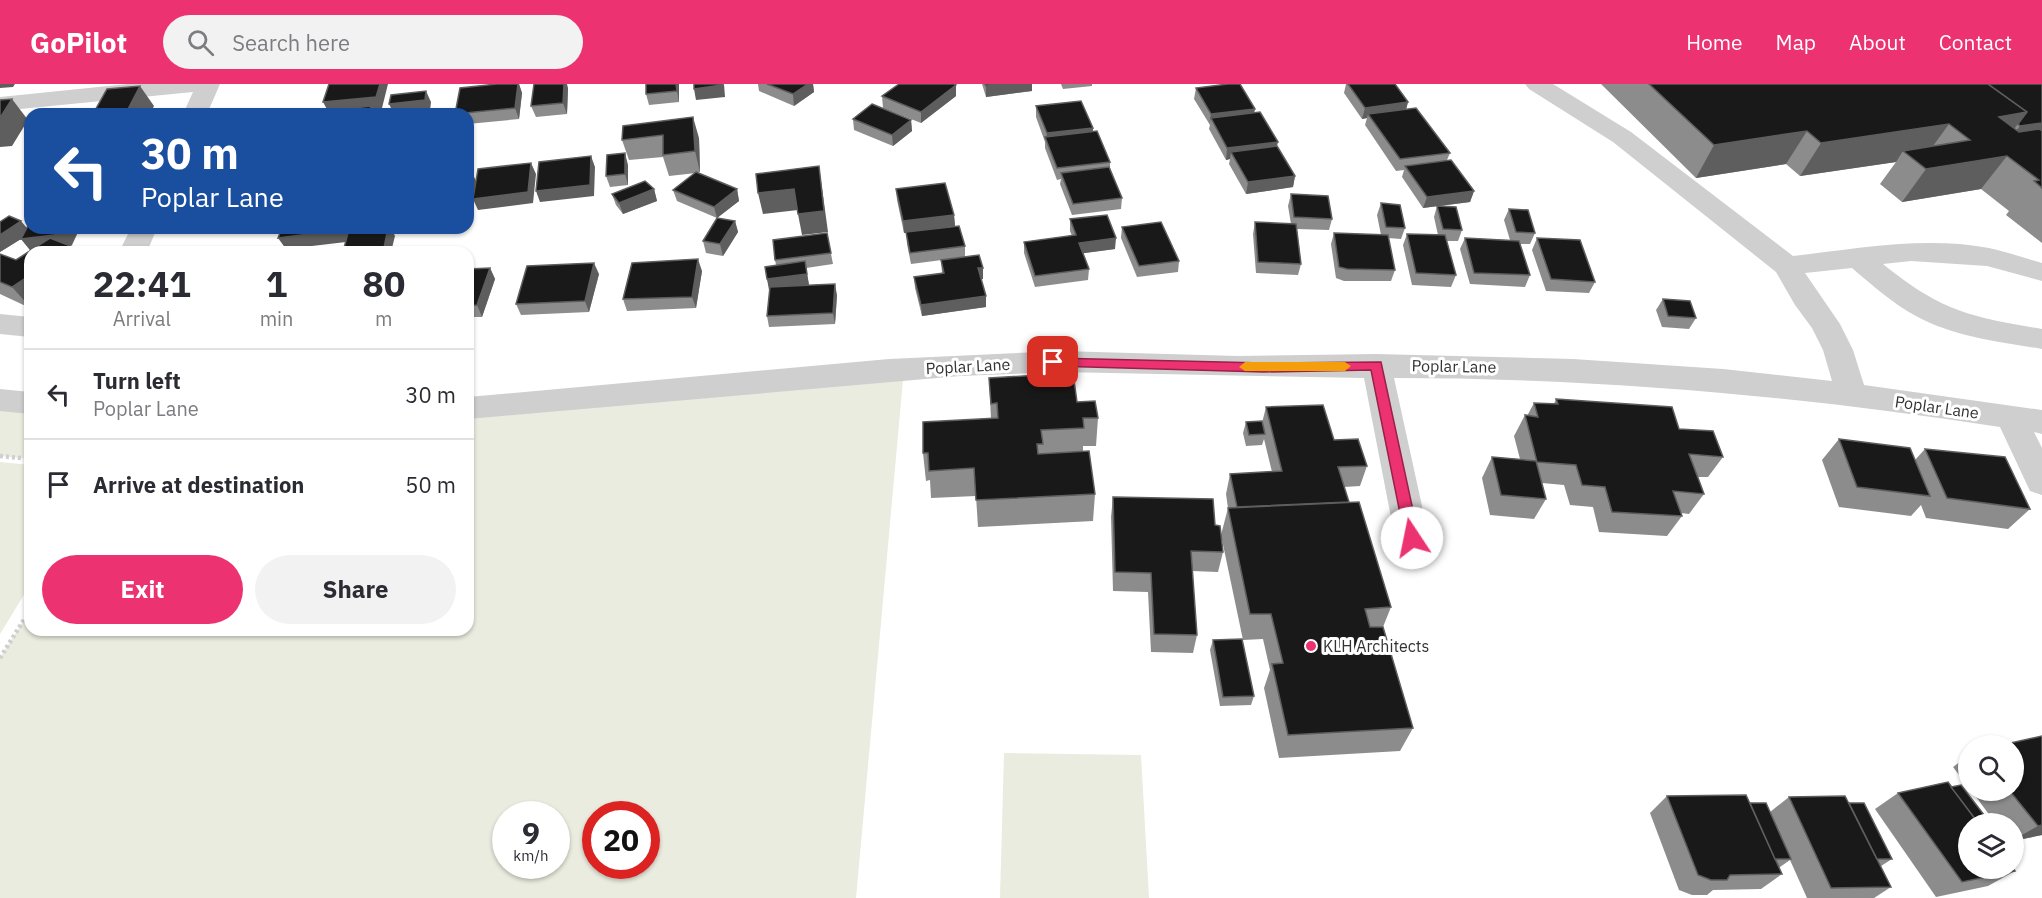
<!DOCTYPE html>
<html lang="en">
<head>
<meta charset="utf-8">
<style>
	:root { --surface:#fff; --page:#f2f2f3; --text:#2b2b33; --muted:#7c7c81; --line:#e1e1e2; --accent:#ec3270 }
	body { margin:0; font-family:"IBM Plex Sans",sans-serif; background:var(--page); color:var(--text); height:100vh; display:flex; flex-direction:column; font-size:22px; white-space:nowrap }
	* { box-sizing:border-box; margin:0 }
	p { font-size:20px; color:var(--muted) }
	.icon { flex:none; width:33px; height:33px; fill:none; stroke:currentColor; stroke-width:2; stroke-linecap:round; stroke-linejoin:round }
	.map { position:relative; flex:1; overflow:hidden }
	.panel { position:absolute; left:24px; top:162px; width:450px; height:390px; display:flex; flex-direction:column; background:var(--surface); border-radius:18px; box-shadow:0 2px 4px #0004 }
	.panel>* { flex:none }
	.banner { position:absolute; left:24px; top:24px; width:450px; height:126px; border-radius:18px; box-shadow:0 2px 4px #0004; background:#1a4fa0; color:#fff; overflow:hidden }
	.tools { position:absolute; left:1958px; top:651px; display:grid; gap:12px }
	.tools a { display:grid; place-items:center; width:66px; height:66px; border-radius:50%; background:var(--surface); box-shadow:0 2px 4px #0004; font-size:30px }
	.speed { position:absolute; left:492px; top:717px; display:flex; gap:12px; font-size:30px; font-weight:700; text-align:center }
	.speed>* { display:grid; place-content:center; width:78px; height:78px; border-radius:50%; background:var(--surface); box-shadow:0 2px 4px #0004; line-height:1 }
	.speed small { font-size:15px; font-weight:400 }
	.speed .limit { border:9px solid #d22; background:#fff; color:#111 }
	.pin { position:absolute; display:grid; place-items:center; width:51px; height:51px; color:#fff; margin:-26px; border-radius:12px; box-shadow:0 3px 9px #0006 }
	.me { position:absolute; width:66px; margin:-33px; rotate:349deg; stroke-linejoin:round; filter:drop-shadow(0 0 4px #0008) }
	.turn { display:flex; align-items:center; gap:21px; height:126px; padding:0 18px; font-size:27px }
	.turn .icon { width:78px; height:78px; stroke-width:2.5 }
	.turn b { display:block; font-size:42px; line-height:51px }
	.eta { display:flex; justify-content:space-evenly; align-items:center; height:102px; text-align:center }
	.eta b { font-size:36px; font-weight:800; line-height:42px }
	.button { display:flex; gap:12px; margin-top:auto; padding:12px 18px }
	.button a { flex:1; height:69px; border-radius:36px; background:var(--accent); color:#fff; font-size:24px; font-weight:800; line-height:69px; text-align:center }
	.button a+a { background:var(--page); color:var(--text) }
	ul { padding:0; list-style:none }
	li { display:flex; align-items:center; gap:18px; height:90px; padding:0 18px; border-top:2px solid var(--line) }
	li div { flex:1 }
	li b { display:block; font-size:22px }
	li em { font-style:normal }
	header { display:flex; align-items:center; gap:36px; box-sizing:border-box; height:84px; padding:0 30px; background:var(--accent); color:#fff }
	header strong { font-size:28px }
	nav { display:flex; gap:33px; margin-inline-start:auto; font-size:21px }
	.search { width:420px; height:54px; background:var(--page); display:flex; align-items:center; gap:15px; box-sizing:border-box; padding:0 21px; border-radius:33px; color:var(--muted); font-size:22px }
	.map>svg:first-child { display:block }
</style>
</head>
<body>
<header>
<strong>GoPilot</strong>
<div class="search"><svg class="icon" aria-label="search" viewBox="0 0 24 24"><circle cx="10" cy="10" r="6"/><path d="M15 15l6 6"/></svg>Search here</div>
<nav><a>Home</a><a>Map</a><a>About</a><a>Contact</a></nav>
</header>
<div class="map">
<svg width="2042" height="814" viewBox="0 0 2042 814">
	<rect width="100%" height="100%" fill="#fff"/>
	<!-- green -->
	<g fill="#e9ecde" fill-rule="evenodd">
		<path d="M904,285L856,814H0V574L30,526V546H468V324ZM506,730H556V782H506ZM596,730H646V782H596Z"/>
		<polygon points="0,316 30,319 30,375 0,372"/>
		<polygon points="0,378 30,381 30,501 0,550"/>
		<polygon points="1004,669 1141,671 1149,814 1000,814"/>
	</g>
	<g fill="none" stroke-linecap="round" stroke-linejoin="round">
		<!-- path -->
		<g stroke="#cfcfcf" stroke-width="4.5" stroke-dasharray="3 3" stroke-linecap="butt">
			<polyline points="0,372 30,375"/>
			<polyline points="0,574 30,526"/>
		</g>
		<!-- minor -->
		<g fill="#cfcfcf" fill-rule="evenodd">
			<polygon points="128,0 220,0 207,30 183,30 193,8 0,27 0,13"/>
			<path d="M1525,0H1553L1631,48L1793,172C1857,165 1923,152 1989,164C2007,168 2024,174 2042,179V197L1987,182L1911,177L1883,180C1941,227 1970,233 2042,245V265C2000,258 1954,253 1916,232C1892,219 1872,201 1852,184L1805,189L1840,240L1853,266L1864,301L2042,326V350L2034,348L2042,364V411L2030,407L2000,343C1799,312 1598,294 1394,294L1429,454L1424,464L1412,468L1400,464L1395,454L1364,294L1060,288L960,292L468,335V313L889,275L1060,267L1238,272L1376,270L1573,275L1723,285L1832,297L1823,266L1812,244L1795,221L1776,188L1613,58L1529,5Z"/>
			<polygon points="131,144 157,144 147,168 119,168"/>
			<polygon points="0,230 30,233 30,253 0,250"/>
			<polygon points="0,305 30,308 30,330 0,327"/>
		</g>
	</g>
	<!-- wall -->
	<g fill="#8c8c8c">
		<polygon points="497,0 519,0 522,9 519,35 468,40 468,30 455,30"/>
		<polygon points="679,0 679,18 649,21 646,10"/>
		<polygon points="758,0 813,0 814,8 794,22 759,7"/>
		<polygon points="982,0 1032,0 1032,7 986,13"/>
		<polygon points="1061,0 1092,0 1092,2 1063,5"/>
		<polygon points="1346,0 1395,0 1408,18 1406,26 1450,69 1447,76 1474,107 1470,118 1440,122 1462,146 1458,157 1447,157 1456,191 1451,203 1412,201 1403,161 1407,150 1438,151 1434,133 1437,122 1423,124 1402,93 1404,86 1396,87 1365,41 1367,34 1362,35 1344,9"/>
		<polygon points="1601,0 2042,0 2042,159 2006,131 2009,127 1981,105 1902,118 1880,100 1896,78 1800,92 1786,80 1696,94"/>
		<polygon points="568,4 567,30 536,33 531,22"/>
		<polygon points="1196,4 1254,29 1295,92 1293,103 1246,110 1229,80 1230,75 1226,76 1209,45 1210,41 1194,15"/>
		<polygon points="882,12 956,12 921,39 883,24"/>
		<polygon points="1036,22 1093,44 1093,48 1110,78 1110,84 1122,114 1121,125 1072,131 1060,100 1061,95 1057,96 1045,64 1045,58 1036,33"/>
		<polygon points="853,35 911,36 912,47 893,62 854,46"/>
		<polygon points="623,42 699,54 700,88 697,88 737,105 739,117 717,134 677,117 673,106 696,89 669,92 663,73 629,76 622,56"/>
		<polygon points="628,81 628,101 610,103 606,92"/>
		<polygon points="654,105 657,117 623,130 616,121 612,110"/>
		<polygon points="896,105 954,131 955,142 904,149 897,116"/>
		<polygon points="1291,110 1332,135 1329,146 1297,145 1301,180 1298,191 1256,189 1253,150 1255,138 1291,140 1288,122"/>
		<polygon points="1381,119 1405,144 1401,155 1388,154 1395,186 1391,197 1344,197 1336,194 1331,160 1334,149 1381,151 1377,131"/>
		<polygon points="1509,125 1535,149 1530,160 1520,160 1530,191 1525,203 1470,200 1460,165 1465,154 1510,156 1504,136"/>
		<polygon points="1070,135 1115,165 1083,169 1089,185 1088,196 1035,203 1024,169 1024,158 1072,152 1070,147"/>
		<polygon points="735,137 738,148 723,172 706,169 703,157"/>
		<polygon points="0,138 27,144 72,161 70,161 73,163 78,168 30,168 30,224 0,210 0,170 16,176 30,166 21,155 0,168"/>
		<polygon points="1122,143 1179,177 1178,188 1137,193 1121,154"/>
		<polygon points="906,148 965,162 965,173 911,180 907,160"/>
		<polygon points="827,149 833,180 806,184 809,201 837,211 835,240 769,243 767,232 770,206 767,195 776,181 775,176"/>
		<polygon points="1537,154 1595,198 1589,209 1546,207 1532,166"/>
		<polygon points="941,176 983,195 981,195 986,223 922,232 915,204 914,193 942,189"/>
		<polygon points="490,184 495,195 482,233 468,233 468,185"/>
		<polygon points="702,187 696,224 627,227 623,215"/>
		<polygon points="599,190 589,228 521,231 516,220"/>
		<polygon points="1663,215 1696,234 1689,245 1662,243 1656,226"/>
		<polygon points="989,294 1077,318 1098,334 1096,362 1083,362 1083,367 1095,410 1093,437 978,443 976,412 931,414 930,396 926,397 923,369 991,335"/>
		<polygon points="1556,315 1679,345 1723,373 1708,393 1698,393 1704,410 1689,430 1681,429 1682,432 1667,452 1599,448 1593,423 1570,421 1564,401 1542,399 1546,415 1534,435 1490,431 1482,394 1492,373 1520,375 1514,352 1525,331 1527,332 1534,319 1554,320"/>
		<polygon points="1266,323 1334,356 1367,382 1360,402 1344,403 1349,418 1391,523 1383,543 1413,644 1400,667 1279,674 1264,604 1270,586 1263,555 1243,556 1221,451 1228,424 1226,410 1230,390 1272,388 1264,355 1262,361 1246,362 1243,349 1246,338 1262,339"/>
		<polygon points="1839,355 1915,376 1925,365 2030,425 2008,445 1926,434 1921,421 1911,432 1839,423 1822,376"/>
		<polygon points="1113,413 1215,441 1223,468 1218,488 1192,487 1197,551 1193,569 1151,568 1148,508 1113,507 1111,433"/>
		<polygon points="1213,556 1254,612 1251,621 1220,622 1210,566"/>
		<polygon points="2042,652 2042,751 2013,757 2013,740 1996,740 1971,706 2013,706"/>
		<polygon points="1968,672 1968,703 1953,683"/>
		<polygon points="1898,709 1968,740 2015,787 1988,802 1936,813 1875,725"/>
		<polygon points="1667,712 1750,719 1770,728 1789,713 1849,719 1892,775 1881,782 1891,803 1874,814 1807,814 1790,776 1780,783 1778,783 1782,790 1761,805 1713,806 1707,811 1692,811 1679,806 1650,729"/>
	</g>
	<!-- shaded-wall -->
	<g fill="#5e5e5e">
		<polygon points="0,0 15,0 13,3 0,4"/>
		<polygon points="380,0 388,0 382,24 372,25 375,30 329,29 323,18"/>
		<polygon points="518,0 519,0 522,9 519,35 515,24"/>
		<polygon points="564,0 567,0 568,4 567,30 563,19"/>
		<polygon points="676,0 679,0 679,18 677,7"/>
		<polygon points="724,0 725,13 696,16 694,5"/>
		<polygon points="808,0 813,0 814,8 794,22 793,10"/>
		<polygon points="1001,0 1032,0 1032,7 986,13 986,2"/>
		<polygon points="956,1 956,12 921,39 921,28"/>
		<polygon points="140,2 154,22 150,30 126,30 126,29"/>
		<polygon points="426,7 431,18 430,27 407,30 394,30 389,20"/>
		<polygon points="12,15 28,36 12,62 0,63 0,34"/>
		<polygon points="1408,18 1405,29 1368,30 1367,34 1362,35 1365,24"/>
		<polygon points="1255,25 1253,36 1211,34 1209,41 1211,30"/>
		<polygon points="2027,28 2002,61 1999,33"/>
		<polygon points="693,33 699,54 700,88 695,67"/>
		<polygon points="911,36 912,47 893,62 892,51"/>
		<polygon points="2042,39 2042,52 2004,63 2020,42"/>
		<polygon points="1949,40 1925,73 1903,67 1896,78 1800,92 1821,59"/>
		<polygon points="1093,44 1092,55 1046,56 1047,49"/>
		<polygon points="1807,47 1786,80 1696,94 1714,61"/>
		<polygon points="1278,58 1275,69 1231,68 1230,75 1226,76 1227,64"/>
		<polygon points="625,69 628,81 628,101 625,90"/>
		<polygon points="591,72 595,83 594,112 540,118 536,107"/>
		<polygon points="2007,72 1981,105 1902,118 1926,85"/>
		<polygon points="531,79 536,90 533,119 478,126 473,115"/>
		<polygon points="819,82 828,148 802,151 798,130"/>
		<polygon points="471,86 476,97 471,127 468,127 468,102"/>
		<polygon points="1295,92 1293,103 1246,110 1248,98"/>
		<polygon points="654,105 657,117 623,130 619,119"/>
		<polygon points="737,105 739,117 717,134 714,123"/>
		<polygon points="794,105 798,126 763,130 758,109"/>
		<polygon points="1474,107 1470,118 1423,124 1427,113"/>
		<polygon points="954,131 955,142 904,149 903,137"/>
		<polygon points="21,137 31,149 65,144 80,144 72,161 30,166 21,155 0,168 0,151"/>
		<polygon points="735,137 738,148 723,172 720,160"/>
		<polygon points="340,144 350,144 346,158 286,165 278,154"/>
		<polygon points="388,144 391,144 395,152 391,168 352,168"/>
		<polygon points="1116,154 1115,165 1078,170 1079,159"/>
		<polygon points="73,163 78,168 65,168"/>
		<polygon points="698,175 702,187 696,224 692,213"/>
		<polygon points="805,177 809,201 769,206 767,195"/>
		<polygon points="594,179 599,190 589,228 585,217"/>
		<polygon points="490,184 495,195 482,233 477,221"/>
		<polygon points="978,184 983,184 983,195 978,196"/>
		<polygon points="30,191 30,223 12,203"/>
		<polygon points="835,200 837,211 835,240 833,229"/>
		<polygon points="986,212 986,223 922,232 921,221"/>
		<polygon points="2042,741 2042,751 2013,757 2013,756 2038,742"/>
	</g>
	<!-- building -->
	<g fill="#191919" stroke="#5e5e5e" stroke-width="1.5">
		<polygon points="329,0 380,0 376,13 323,18"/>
		<polygon points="497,0 518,0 515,24 455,30 460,4"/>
		<polygon points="534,0 564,0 563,19 531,22"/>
		<polygon points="646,0 676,0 677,7 646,10"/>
		<polygon points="694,0 722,0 722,1 694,5"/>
		<polygon points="767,0 808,0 793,10"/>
		<polygon points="899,0 954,0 956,1 921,28 882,12"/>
		<polygon points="985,0 1001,0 986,2"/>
		<polygon points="1228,0 1240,0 1255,25 1211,30 1196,4"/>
		<polygon points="1348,0 1395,0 1408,18 1365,24"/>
		<polygon points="1649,0 1988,0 2027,28 1999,33 2019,48 2039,45 2042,47 2042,104 2034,97 2039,96 2007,72 1926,85 1903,67 1970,56 1949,40 1821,59 1807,47 1714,61"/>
		<polygon points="1988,0 2042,0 2042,39 2020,42 2018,40 2027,28"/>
		<polygon points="140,2 126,29 93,30 107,5"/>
		<polygon points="426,7 425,16 389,20 391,11"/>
		<polygon points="12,15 0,34 0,16"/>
		<polygon points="1081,17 1093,44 1047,49 1036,22"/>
		<polygon points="872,20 911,36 892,51 853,35"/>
		<polygon points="371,22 369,30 319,30 319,28"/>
		<polygon points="1416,24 1450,69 1400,75 1368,30"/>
		<polygon points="1260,28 1278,58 1227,64 1211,34"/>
		<polygon points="693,33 695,67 663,71 663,51 622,56 623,42"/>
		<polygon points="1097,47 1110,78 1057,84 1045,53"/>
		<polygon points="1277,62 1295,92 1248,98 1231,68"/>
		<polygon points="625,69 625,90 606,92 607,71"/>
		<polygon points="591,72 590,101 536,107 539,78"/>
		<polygon points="1451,76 1474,107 1427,113 1405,82"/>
		<polygon points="531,79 528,108 473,115 478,85"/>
		<polygon points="819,82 824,127 798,130 794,105 758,109 756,90"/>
		<polygon points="1109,83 1122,114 1073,120 1061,89"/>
		<polygon points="468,86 471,86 468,102"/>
		<polygon points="696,88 737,105 714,123 673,106"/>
		<polygon points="645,97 654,105 619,119 612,110"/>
		<polygon points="945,99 954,131 903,137 896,105"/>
		<polygon points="1291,110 1328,112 1332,135 1294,133"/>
		<polygon points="1381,119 1400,121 1405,144 1386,143"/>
		<polygon points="1437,122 1456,123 1462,146 1443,145"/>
		<polygon points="1509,125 1528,126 1535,149 1516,148"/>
		<polygon points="1107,131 1116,154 1079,159 1089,185 1035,192 1024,158 1076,151 1070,135"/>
		<polygon points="9,132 21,137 0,151 0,138"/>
		<polygon points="717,134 735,137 720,160 703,157"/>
		<polygon points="30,138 30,144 65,144 62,150 21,155"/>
		<polygon points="1161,138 1179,177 1139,182 1122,143"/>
		<polygon points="1255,138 1296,140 1301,180 1258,178"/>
		<polygon points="959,142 965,162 910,169 906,148"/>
		<polygon points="282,144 340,144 340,146 278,154"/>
		<polygon points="360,144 388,144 384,164 352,168 343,168 349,145"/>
		<polygon points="827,149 831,169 775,176 773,156"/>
		<polygon points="1334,149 1388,151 1395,186 1347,185 1339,183"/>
		<polygon points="1407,150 1445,151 1456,191 1416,189"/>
		<polygon points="50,154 73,163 65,168 30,168 30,191 12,203 0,198 0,170 16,176"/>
		<polygon points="1465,154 1519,157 1530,191 1474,189"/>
		<polygon points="1537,154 1580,156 1595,198 1551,195"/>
		<polygon points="979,171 983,184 978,184 986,212 921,221 914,193 944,189 941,176"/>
		<polygon points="698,175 692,213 623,215 632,179"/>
		<polygon points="805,177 807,190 767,195 765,183"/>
		<polygon points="594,179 585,217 516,220 527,182"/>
		<polygon points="490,184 477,221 468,222 468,185"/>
		<polygon points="835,200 833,229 767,232 770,203"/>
		<polygon points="1663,215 1690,217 1696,234 1668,232"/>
		<polygon points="1073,289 1077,318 1095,317 1098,334 1083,334 1084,344 1041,346 1043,360 1037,360 1038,370 1089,367 1095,410 976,416 974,384 929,387 928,369 923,369 923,338 998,334 997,319 991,320 989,294"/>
		<polygon points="1556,315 1672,323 1679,345 1713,347 1723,373 1689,370 1704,410 1673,407 1682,432 1612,428 1605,403 1582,401 1576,381 1537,378 1525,331 1538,333 1534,319 1558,320"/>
		<polygon points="1323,321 1334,356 1358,355 1367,382 1338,383 1349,418 1237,423 1230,390 1282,387 1266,323"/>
		<polygon points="1262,337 1265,350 1249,351 1246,338"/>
		<polygon points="1839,355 1910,364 1930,412 1857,403"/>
		<polygon points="1925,365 2005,373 2030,425 1947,414"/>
		<polygon points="1492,373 1536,377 1546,415 1501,411"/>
		<polygon points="1113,413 1213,415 1215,441 1220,442 1223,468 1191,467 1197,551 1154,550 1151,489 1115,488"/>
		<polygon points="1359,418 1391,523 1365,525 1370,543 1383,543 1413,644 1288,651 1272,580 1283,579 1271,530 1250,530 1228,424"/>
		<polygon points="1242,555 1254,612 1223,613 1213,556"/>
		<polygon points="2042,652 2042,741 2038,742 2009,706 2013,706 2013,662 1997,662"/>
		<polygon points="1948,698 1979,740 1968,740 1968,784 2013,784 2015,787 1962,798 1898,709"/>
		<polygon points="1961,701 1991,740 1979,740 1951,703"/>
		<polygon points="1746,711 1782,790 1730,791 1727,796 1711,796 1698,791 1667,712"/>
		<polygon points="1845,712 1891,803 1831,804 1789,713"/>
		<polygon points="1750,719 1766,719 1791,775 1775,775"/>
		<polygon points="1849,719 1864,719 1892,775 1877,775"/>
	</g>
	<!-- route -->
	<polygon fill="#ec3270" stroke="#992049" stroke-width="1.5" points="1053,274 1264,279 1381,278 1419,454 1412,459 1405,454 1371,286 1264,288 1053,282 1047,278"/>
	<!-- slow -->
	<polygon fill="#f59e0b" points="1245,278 1345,278 1351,282 1345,287 1245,287 1239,283"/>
	<!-- markers -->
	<circle fill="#ec3270" stroke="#fff" stroke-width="2" cx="1311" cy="562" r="6"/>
	<g text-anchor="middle" stroke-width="6" stroke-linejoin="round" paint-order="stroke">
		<!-- street labels -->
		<g font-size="16" fill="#323232" stroke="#fff">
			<text transform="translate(968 282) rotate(-3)" y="6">Poplar Lane</text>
			<text transform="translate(1454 282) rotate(1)" y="6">Poplar Lane</text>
			<text transform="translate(1937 323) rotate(8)" y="6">Poplar Lane</text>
		</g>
		<!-- poi labels -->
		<g font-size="16" fill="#323232" stroke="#fff" text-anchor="start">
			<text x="1323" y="568">KLH Architects</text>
		</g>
	</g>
</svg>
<div class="tools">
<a><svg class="icon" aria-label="search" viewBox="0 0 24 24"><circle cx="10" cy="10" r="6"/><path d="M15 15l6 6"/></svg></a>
<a><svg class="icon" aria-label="layers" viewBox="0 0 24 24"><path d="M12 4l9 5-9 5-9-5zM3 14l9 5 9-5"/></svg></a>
</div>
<div class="speed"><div>9<small>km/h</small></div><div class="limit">20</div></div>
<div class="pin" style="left:1053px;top:278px;background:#d93025"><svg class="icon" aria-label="arrive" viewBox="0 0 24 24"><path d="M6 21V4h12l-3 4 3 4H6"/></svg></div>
<svg class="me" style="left:1412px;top:454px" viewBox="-20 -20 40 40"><circle r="19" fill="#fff"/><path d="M0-13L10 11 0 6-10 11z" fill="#ec3270"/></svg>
<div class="banner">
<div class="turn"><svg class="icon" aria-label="left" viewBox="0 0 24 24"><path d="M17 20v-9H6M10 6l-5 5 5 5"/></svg><div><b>30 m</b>Poplar Lane</div></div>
</div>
<section class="panel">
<div class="eta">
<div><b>22:41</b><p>Arrival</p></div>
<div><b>1</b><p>min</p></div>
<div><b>80</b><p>m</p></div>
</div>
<ul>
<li><svg class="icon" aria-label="left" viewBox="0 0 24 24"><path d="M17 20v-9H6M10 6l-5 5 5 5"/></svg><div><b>Turn left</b><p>Poplar Lane</p></div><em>30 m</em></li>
<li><svg class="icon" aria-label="arrive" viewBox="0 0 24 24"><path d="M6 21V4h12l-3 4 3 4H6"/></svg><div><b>Arrive at destination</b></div><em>50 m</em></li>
</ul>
<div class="button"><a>Exit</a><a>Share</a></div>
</section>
</div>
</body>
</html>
